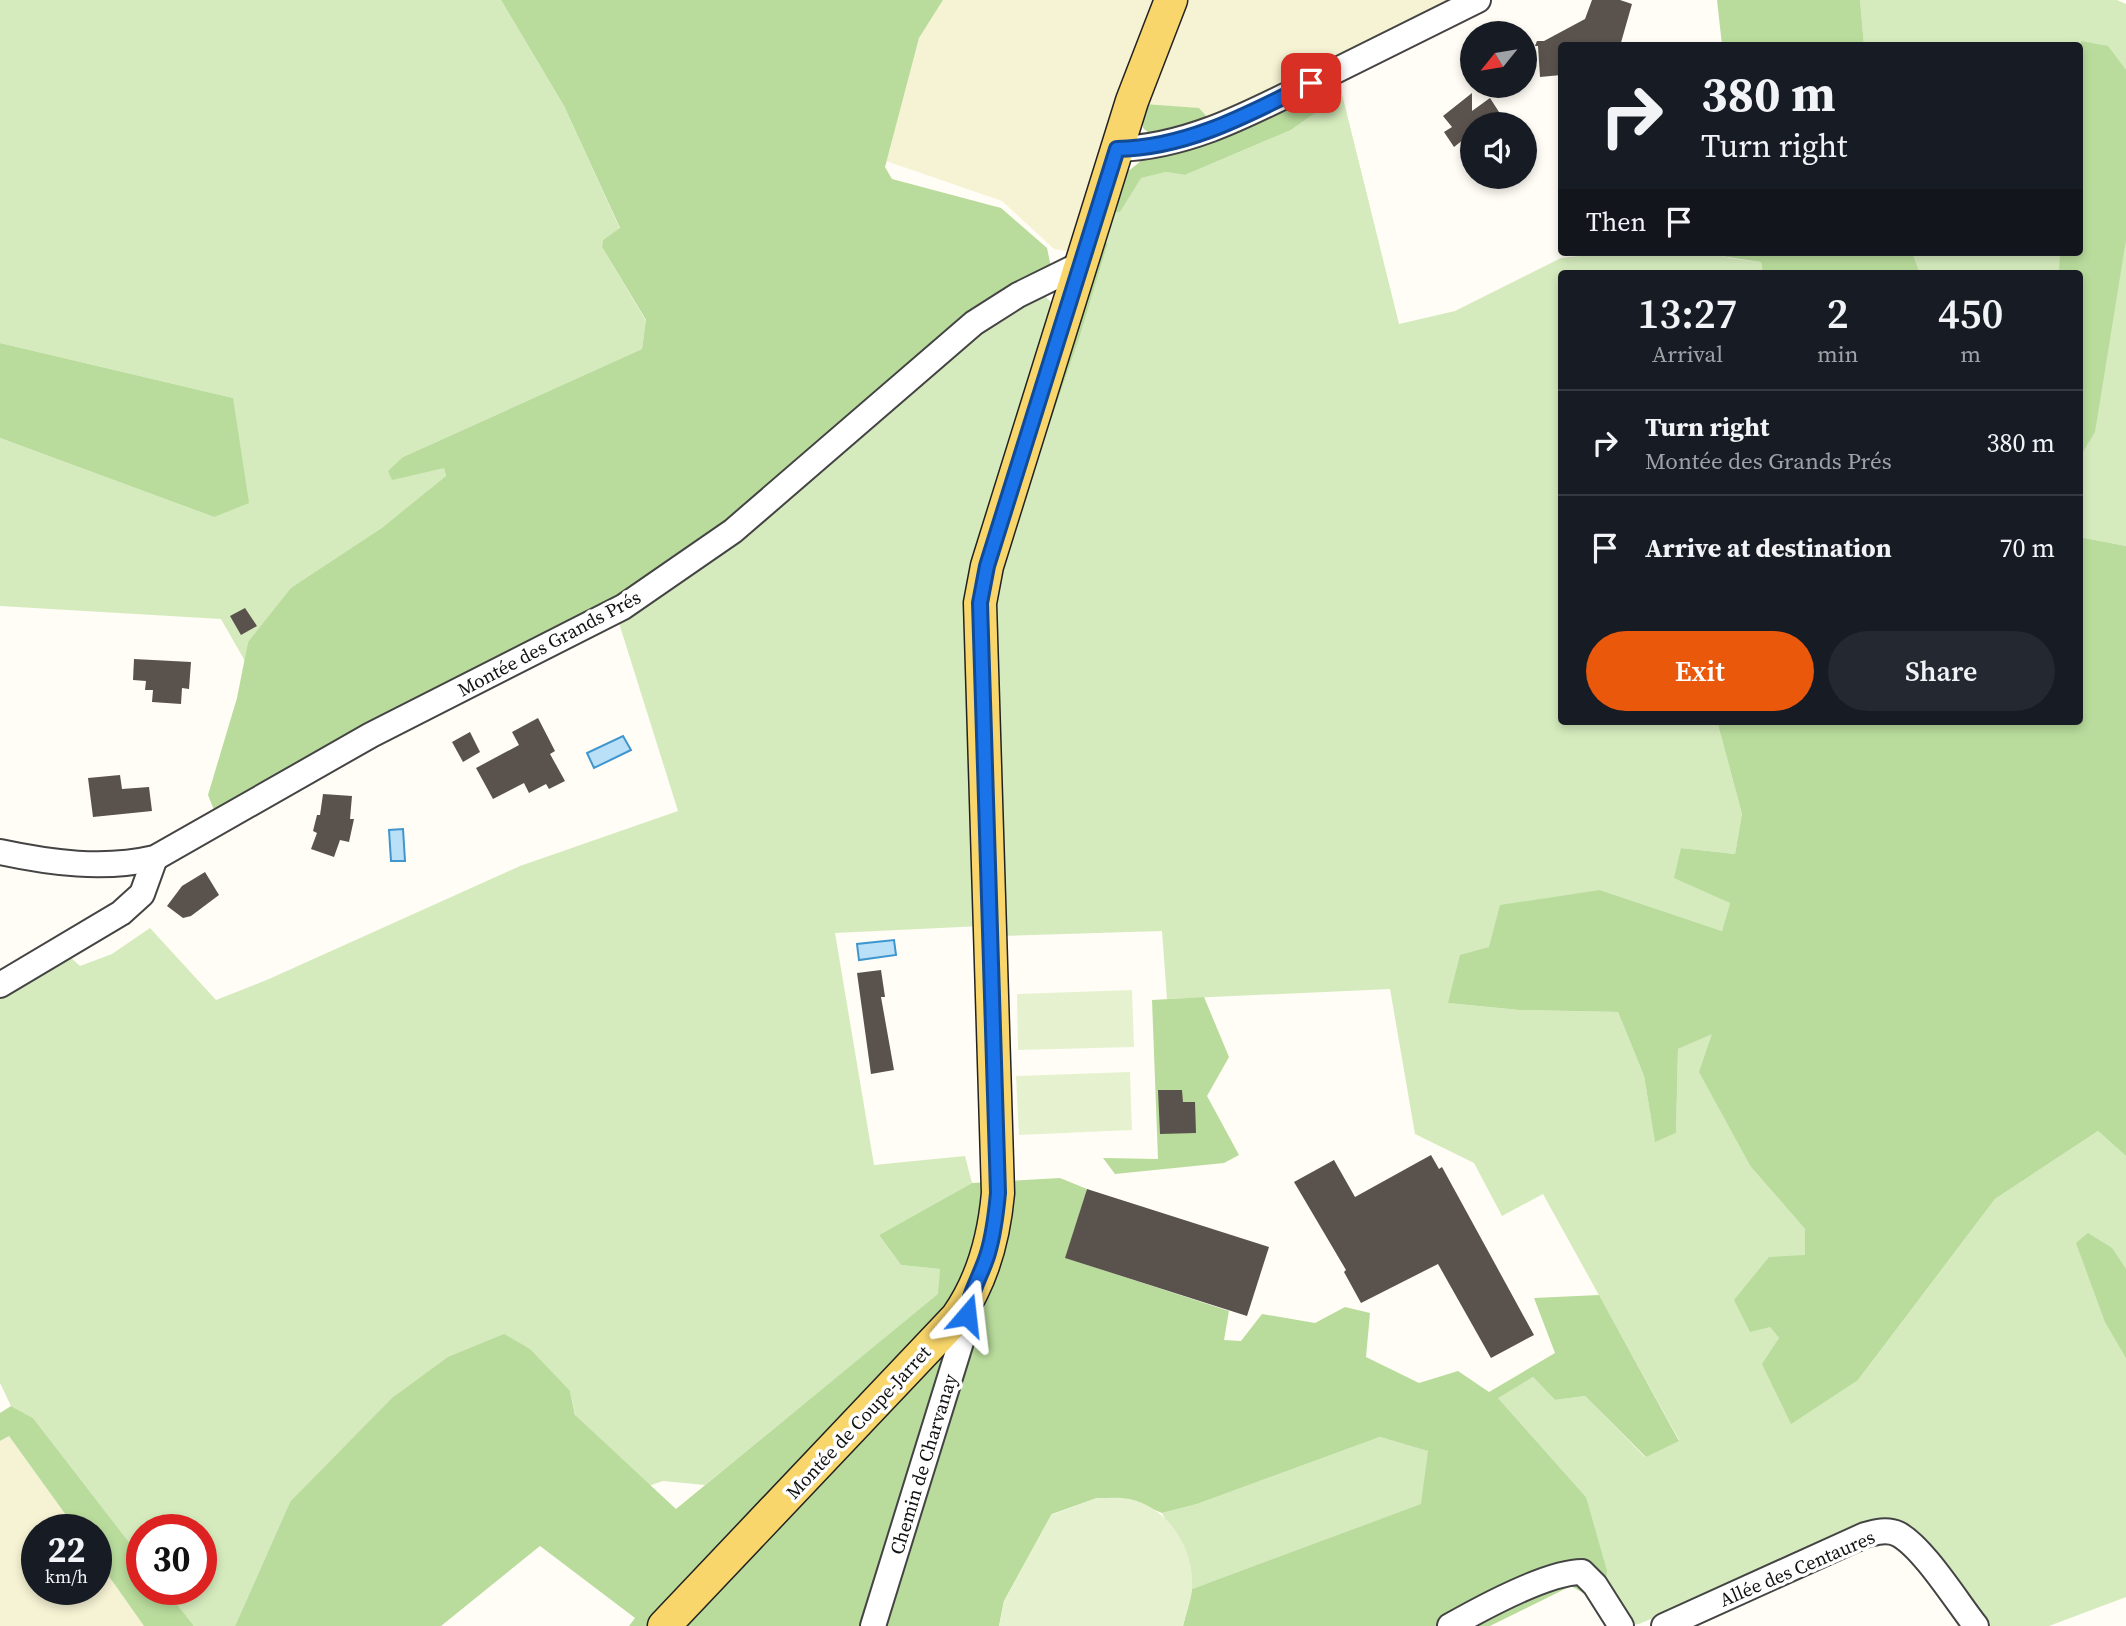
<!DOCTYPE html>
<html lang="en">
<head>
<meta charset="utf-8">
<style>
	:root { --surface:#171b24; --page:#242831; --text:#f1f3f6; --muted:#9ea1a6; --line:#363941; --accent:#ea580c }
	body { margin:0; font-family:"Source Serif 4",serif; background:var(--page); color:var(--text); height:100vh; display:flex; flex-direction:column; font-size:26px; white-space:nowrap }
	* { box-sizing:border-box; margin:0 }
	p { font-size:23px; color:var(--muted) }
	.icon { flex:none; width:38px; height:38px; fill:none; stroke:currentColor; stroke-width:2; stroke-linecap:round; stroke-linejoin:round }
	.map { position:relative; flex:1; overflow:hidden }
	.details { position:absolute; left:1558px; top:270px; width:525px; height:455px; display:flex; flex-direction:column; background:var(--surface); border-radius:7px; box-shadow:0 4px 10px #0003 }
	.details>* { flex:none }
	.top-card { position:absolute; left:1558px; top:42px; width:525px; height:214px; border-radius:7px; box-shadow:0 4px 10px #0003; background:#171b24; color:var(--text); overflow:hidden }
	.needle { width:46px; rotate:240deg }
	.fabs { position:absolute; left:1460px; top:21px; display:grid; gap:14px }
	.fabs a { display:grid; place-items:center; width:77px; height:77px; border-radius:50%; background:var(--surface); box-shadow:0 4px 10px #0003; font-size:35px }
	.speed { position:absolute; left:21px; top:1514px; display:flex; gap:14px; font-size:35px; font-weight:700; text-align:center }
	.speed>* { display:grid; place-content:center; width:91px; height:91px; border-radius:50%; background:var(--surface); box-shadow:0 4px 10px #0003; line-height:1 }
	.speed small { font-size:18px; font-weight:400 }
	.speed .limit { border:10px solid #d22; background:#fff; color:#111 }
	.pin { position:absolute; display:grid; place-items:center; width:60px; height:60px; color:#fff; margin:-30px; border-radius:14px; box-shadow:0 4px 10px #0006 }
	.me { position:absolute; width:77px; margin:-38px; rotate:17deg; stroke-linejoin:round; filter:drop-shadow(0 0 5px #0008) }
	.turn { display:flex; align-items:center; gap:24px; height:147px; padding:0 28px; font-size:32px }
	.turn .icon { width:91px; height:91px; stroke-width:2.5 }
	.turn b { display:block; font-size:49px; line-height:60px }
	.then { display:flex; align-items:center; height:66px; padding:0 28px; background:#0003; gap:14px; font-size:26px }
	.eta { display:flex; justify-content:space-evenly; align-items:center; height:119px; text-align:center }
	.eta b { font-size:42px; font-weight:600; line-height:49px }
	.primary-button { display:flex; gap:14px; margin-top:auto; padding:14px 28px }
	.primary-button a { flex:1; height:80px; border-radius:42px; background:var(--accent); color:#fff; font-size:28px; font-weight:600; line-height:80px; text-align:center }
	.primary-button a+a { background:var(--page); color:var(--text) }
	ul { padding:0; list-style:none }
	li { display:flex; align-items:center; gap:21px; height:105px; padding:0 28px; border-top:2px solid var(--line) }
	li div { flex:1 }
	li b { display:block; font-size:26px }
	li em { font-style:normal }
	.map>svg:first-child { display:block }
</style>
</head>
<body>
<div class="map">
<svg width="2126" height="1626" viewBox="0 0 2126 1626">
	<rect width="100%" height="100%" fill="#fffdf5"/>
	<!-- farmland -->
	<g fill="#f6f3d4">
		<polygon points="943,0 1155,0 1075,246 1067,251 1054,249 1002,201 886,161 919,38"/>
		<polygon points="1184,0 1447,0 1239,107 1209,119 1206,115 1144,104"/>
		<polygon points="9,1436 76,1529 37,1530 37,1589 96,1589 96,1558 144,1626 0,1626 0,1441"/>
	</g>
	<!-- green -->
	<g fill="#d5ebbd">
		<polygon points="0,0 501,0 564,106 620,229 603,240 602,247 646,321 642,349 403,457 444,468 446,476 248,642 245,661 221,619 0,606 0,438 214,517 233,398 0,343"/>
		<polygon points="1860,0 2117,0 2126,4 2126,546 2079,537 2079,273 1920,273 1912,252 2079,252 2079,46 1864,45"/>
		<polygon points="1342,94 1399,324 1455,311 1561,258 1616,252 1725,252 1728,258 1761,262 1763,273 1561,273 1561,721 1717,721 1742,814 1735,854 1681,848 1730,903 1722,931 1600,890 1489,947 1448,1003 1519,1010 1618,1012 1644,1076 1655,1141 1676,1133 1678,1049 1713,1033 1751,1167 1805,1229 1805,1255 1770,1327 1779,1338 1858,1380 1995,1199 2098,1131 2126,1156 2126,1597 2049,1626 1984,1626 1914,1536 1826,1544 1639,1624 1631,1625 1604,1592 1586,1497 1497,1397 1533,1377 1555,1400 1585,1396 1645,1457 1679,1440 1543,1194 1502,1216 1474,1163 1415,1134 1390,989 1167,999 1162,931 1001,936 994,604 1024,471 1035,467 1080,336 1108,243 1098,243 1109,212 1120,212 1140,178 1166,172 1185,175 1291,130"/>
		<polygon points="1037,295 1045,296 1051,302 1052,315 996,492 982,926 835,933 874,1165 965,1156 972,1183 879,1235 901,1265 940,1269 939,1294 705,1485 663,1481 625,1494 590,1480 570,1391 290,1502 235,1626 194,1626 165,1589 201,1589 201,1530 142,1530 142,1559 33,1418 11,1406 0,1383 0,991 68,955 80,966 112,954 150,928 216,1000 269,979 520,866 678,811 619,623 711,563 819,475 967,342"/>
		<polygon points="1380,1437 1429,1451 1422,1504 1192,1589 1190,1566 1162,1513 1197,1504"/>
	</g>
	<!-- forest -->
	<g fill="#b9dc9c">
		<polygon points="501,0 943,0 919,38 885,167 892,179 1001,208 1047,248 1051,267 737,517 608,604 511,649 216,815 208,795 237,698 248,642 291,588 382,528 446,476 444,468 392,480 388,471 403,457 642,349 646,320 602,247 603,240 620,228 564,106"/>
		<polygon points="1717,0 1860,0 1864,45 1722,45"/>
		<polygon points="2081,41 2108,46 2126,70 2126,240 2095,432 2079,458 2079,273 2059,273 2060,252 2079,252"/>
		<polygon points="1341,79 1342,94 1291,130 1185,175 1166,172 1141,178 1120,212 1109,212 1127,172 1141,161"/>
		<polygon points="1144,104 1199,108 1209,119 1173,130 1150,134 1143,128"/>
		<polygon points="1098,243 1108,243 1080,336 1035,467 1024,471"/>
		<polygon points="1725,252 1912,252 1920,273 1763,273 1761,262 1727,257"/>
		<polygon points="0,343 233,398 249,503 214,517 0,438"/>
		<polygon points="2079,537 2126,546 2126,1156 2098,1131 1995,1199 1858,1380 1791,1424 1762,1364 1779,1338 1770,1327 1750,1332 1734,1300 1769,1257 1805,1255 1805,1229 1751,1167 1699,1072 1712,1034 1678,1049 1676,1133 1655,1142 1644,1076 1618,1012 1519,1010 1448,1003 1460,955 1489,947 1500,905 1600,890 1722,931 1730,903 1674,878 1681,848 1735,854 1742,814 1717,721 2079,721"/>
		<polygon points="1204,997 1229,1057 1207,1096 1239,1155 1224,1163 1115,1174 1103,1158 1158,1159 1152,1000"/>
		<polygon points="1060,1178 1087,1189 1066,1258 1229,1311 1224,1340 1241,1341 1262,1314 1315,1323 1345,1307 1370,1313 1366,1357 1419,1383 1458,1371 1489,1392 1555,1353 1534,1298 1599,1295 1679,1441 1646,1457 1585,1396 1555,1400 1533,1377 1498,1398 1586,1497 1607,1571 1604,1592 1585,1594 1571,1586 1490,1626 1183,1626 1192,1589 1421,1504 1428,1451 1380,1437 1197,1504 1162,1513 1129,1499 1097,1498 1052,1514 1004,1601 999,1626 629,1626 635,1618 540,1546 441,1626 235,1626 290,1502 392,1398 448,1357 504,1334 530,1349 570,1391 575,1415 676,1509 938,1294 940,1269 901,1265 879,1235 972,1183"/>
		<polygon points="2088,1233 2112,1248 2126,1269 2126,1358 2105,1322 2076,1243"/>
		<polygon points="11,1406 33,1418 142,1559 142,1589 165,1589 194,1626 144,1626 96,1558 96,1530 76,1529 9,1436 0,1441 0,1413"/>
	</g>
	<!-- pitch -->
	<g fill="#e6f2cf">
		<polygon points="1132,990 1134,1047 1018,1050 1017,994"/>
		<polygon points="1130,1072 1132,1130 1019,1135 1016,1076"/>
		<path d="M1097,1498C1107,1498 1119,1497 1129,1499C1169,1507 1195,1550 1192,1589C1191,1601 1186,1614 1183,1626H999L1004,1601L1051,1515Z"/>
	</g>
	<!-- water -->
	<g fill="#b9e0f7" stroke="#3f96cf" stroke-width="2">
		<polygon points="623,736 631,750 594,768 587,753"/>
		<polygon points="403,829 405,861 391,861 389,830"/>
		<polygon points="894,940 896,955 859,960 857,944"/>
	</g>
	<!-- building -->
	<g fill="#5a524d">
		<polygon points="1592,0 1620,0 1632,4 1620,46 1561,46 1561,75 1540,77 1538,46 1535,46 1537,41 1544,41 1585,19"/>
		<polygon points="1472,93 1472,111 1490,98 1499,112 1484,124 1472,124 1472,133 1454,147 1444,132 1452,127 1443,116"/>
		<polygon points="245,608 257,626 241,635 230,616"/>
		<polygon points="134,659 191,662 189,689 182,688 181,704 152,702 153,690 145,690 146,681 133,680"/>
		<polygon points="538,718 555,751 550,754 565,781 549,789 546,784 529,793 524,783 493,799 476,768 519,745 512,732"/>
		<polygon points="470,732 480,752 463,762 452,742"/>
		<polygon points="120,775 122,789 149,787 152,811 93,817 88,778"/>
		<polygon points="323,794 352,796 350,819 354,819 349,842 340,840 334,857 311,849 317,833 313,831 317,815 320,815"/>
		<polygon points="205,872 219,895 191,916 183,918 167,906 182,886"/>
		<polygon points="881,970 885,997 881,997 894,1070 871,1074 857,973"/>
		<polygon points="1158,1090 1182,1090 1183,1102 1195,1102 1196,1133 1160,1134"/>
		<polygon points="1431,1155 1439,1169 1442,1167 1534,1335 1491,1358 1438,1264 1361,1303 1344,1272 1346,1270 1294,1182 1334,1160 1355,1197"/>
		<polygon points="1087,1189 1269,1247 1247,1316 1065,1258"/>
	</g>
	<g fill="none" stroke-linecap="round" stroke-linejoin="round">
		<defs>
			<g id="minor">
				<path d="M1117,149C1191,147 1256,110 1321,78C1373,52 1426,26 1478,0"/>
				<path d="M0,852C51,863 104,870 155,858L371,735L623,607L733,531L974,323L1018,295L1081,264"/>
				<polyline points="0,985 121,913 142,894 155,858"/>
				<polyline points="873,1626 965,1329 968,1301"/>
				<path d="M1450,1626C1480,1609 1548,1572 1582,1572L1595,1585L1621,1626"/>
				<path d="M1664,1626L1865,1535C1876,1532 1887,1529 1898,1534C1923,1547 1957,1602 1976,1626"/>
			</g>
			<path id="major" d="M664,1626L957,1317C983,1280 994,1238 998,1193L980,603L987,566L1132,101L1171,0"/>
		</defs>
		<!-- minor casing -->
		<use href="#minor" stroke="#444" stroke-width="28"/>
		<!-- major casing -->
		<use href="#major" stroke="#222" stroke-width="35"/>
		<!-- minor -->
		<use href="#minor" stroke="#fff" stroke-width="24"/>
		<!-- major -->
		<use href="#major" stroke="#f9d66b" stroke-width="32"/>
	</g>
	<g fill="none" stroke-linecap="round" stroke-linejoin="round">
		<defs>
			<path id="route" d="M967,1315C969,1293 982,1274 988,1253C994,1233 996,1214 998,1193L980,603L987,566L1117,149C1187,148 1249,114 1311,83"/>
		</defs>
		<!-- route casing -->
		<use href="#route" stroke="#114b97" stroke-width="18"/>
		<!-- route -->
		<use href="#route" stroke="#1a73e8" stroke-width="12"/>
	</g>
	<g text-anchor="middle" stroke-width="7" stroke-linejoin="round" paint-order="stroke">
		<!-- street labels -->
		<g font-size="19" fill="#111" stroke="#fff">
			<text transform="translate(549 643) rotate(-28)" y="7">Montée des Grands Prés</text>
			<text transform="translate(858 1422) rotate(-47)" y="7">Montée de Coupe-Jarret</text>
			<text transform="translate(923 1464) rotate(-73)" y="7">Chemin de Charvanay</text>
			<text transform="translate(1797 1568) rotate(-23)" y="7">Allée des Centaures</text>
		</g>
	</g>
</svg>
<div class="fabs">
<a><svg class="needle" viewBox="-14 -14 28 28"><path d="M0-13l5 13h-10z" fill="#e53935"/><path d="M0 13l5-13h-10z" fill="#9ea1a6"/></svg></a>
<a><svg class="icon" aria-label="sound" viewBox="0 0 24 24"><path d="M4 9h4l5-4v14l-5-4H4zM17 9q2 3 0 6"/></svg></a>
</div>
<div class="speed"><div>22<small>km/h</small></div><div class="limit">30</div></div>
<div class="pin" style="left:1311px;top:83px;background:#d93025"><svg class="icon" aria-label="arrive" viewBox="0 0 24 24"><path d="M6 21V4h12l-3 4 3 4H6"/></svg></div>
<svg class="me" style="left:967px;top:1315px" viewBox="-20 -20 40 40"><path d="M0-17L14 15 0 8-14 15z" fill="#1a73e8" stroke="#fff" stroke-width="4"/></svg>
<div class="top-card">
<div class="turn"><svg class="icon" aria-label="right" viewBox="0 0 24 24"><path d="M7 20v-9h11M14 6l5 5-5 5"/></svg><div><b>380 m</b>Turn right</div></div>
<div class="then">Then<svg class="icon" aria-label="arrive" viewBox="0 0 24 24"><path d="M6 21V4h12l-3 4 3 4H6"/></svg></div>
</div>
<section class="details">
<div class="eta">
<div><b>13:27</b><p>Arrival</p></div>
<div><b>2</b><p>min</p></div>
<div><b>450</b><p>m</p></div>
</div>
<ul>
<li><svg class="icon" aria-label="right" viewBox="0 0 24 24"><path d="M7 20v-9h11M14 6l5 5-5 5"/></svg><div><b>Turn right</b><p>Montée des Grands Prés</p></div><em>380 m</em></li>
<li><svg class="icon" aria-label="arrive" viewBox="0 0 24 24"><path d="M6 21V4h12l-3 4 3 4H6"/></svg><div><b>Arrive at destination</b></div><em>70 m</em></li>
</ul>
<div class="primary-button"><a>Exit</a><a>Share</a></div>
</section>
</div>
</body>
</html>
